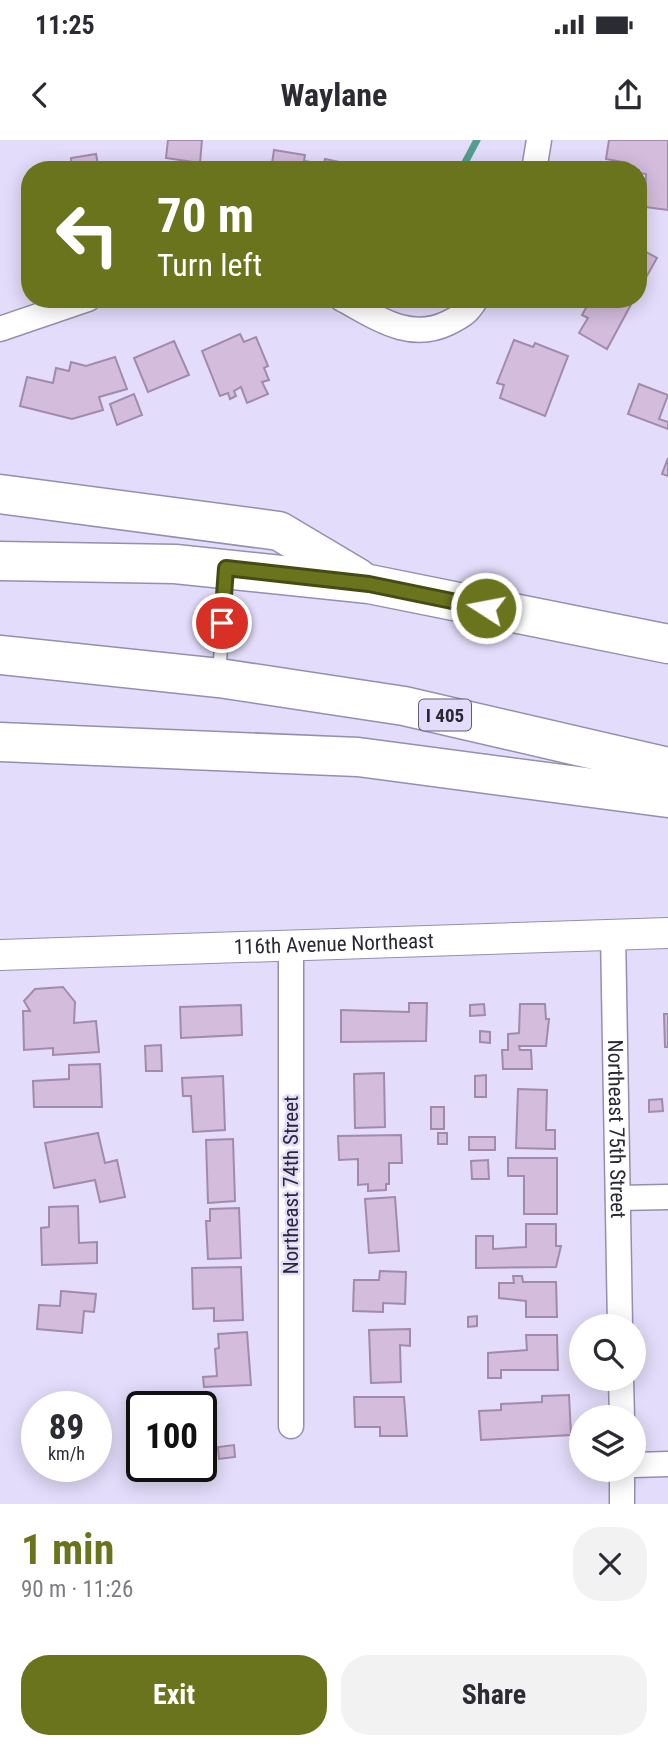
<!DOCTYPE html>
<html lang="en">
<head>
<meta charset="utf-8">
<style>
	:root { --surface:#fff; --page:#f2f2f3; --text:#2b2b33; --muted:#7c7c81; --accent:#6a741d }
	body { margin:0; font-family:"Roboto Condensed",sans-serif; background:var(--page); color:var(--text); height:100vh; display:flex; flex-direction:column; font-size:26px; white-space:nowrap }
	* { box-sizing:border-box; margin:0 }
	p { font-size:23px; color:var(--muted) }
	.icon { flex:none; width:38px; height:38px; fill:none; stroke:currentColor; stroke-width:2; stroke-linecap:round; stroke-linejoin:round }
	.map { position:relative; height:1364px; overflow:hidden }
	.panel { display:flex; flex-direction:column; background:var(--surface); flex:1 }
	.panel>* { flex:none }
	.banner { position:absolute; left:21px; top:21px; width:626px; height:147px; border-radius:28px; box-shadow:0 4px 18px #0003; background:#6a741d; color:#fff; overflow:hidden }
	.controls { position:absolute; left:569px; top:1174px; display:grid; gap:14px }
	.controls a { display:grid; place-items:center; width:77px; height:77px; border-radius:50%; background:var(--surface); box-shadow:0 4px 18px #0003; font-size:35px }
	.speed { position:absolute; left:21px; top:1251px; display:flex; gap:14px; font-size:35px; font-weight:700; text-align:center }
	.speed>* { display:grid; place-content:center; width:91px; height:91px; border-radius:50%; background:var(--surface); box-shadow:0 4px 18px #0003; line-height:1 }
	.speed small { font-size:18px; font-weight:400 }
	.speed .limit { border:4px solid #111; border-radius:10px; background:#fff; color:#111 }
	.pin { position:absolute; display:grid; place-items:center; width:60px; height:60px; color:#fff; margin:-30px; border:4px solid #fff; border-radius:50%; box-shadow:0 2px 7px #0007 }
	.me { position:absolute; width:77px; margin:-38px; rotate:281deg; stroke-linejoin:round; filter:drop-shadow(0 0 5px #0008) }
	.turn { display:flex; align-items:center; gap:24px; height:147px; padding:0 21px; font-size:32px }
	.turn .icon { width:91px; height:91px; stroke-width:2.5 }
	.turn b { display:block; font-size:49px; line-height:60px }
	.round { display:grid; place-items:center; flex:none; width:74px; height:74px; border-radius:28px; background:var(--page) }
	.headline { display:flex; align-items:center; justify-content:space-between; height:119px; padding:0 21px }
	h1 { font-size:42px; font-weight:700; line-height:52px; color:var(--accent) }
	.button { display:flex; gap:14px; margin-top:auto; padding:14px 21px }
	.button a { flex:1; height:80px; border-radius:28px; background:var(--accent); color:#fff; font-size:28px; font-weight:700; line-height:80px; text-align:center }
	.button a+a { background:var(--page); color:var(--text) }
	.status { display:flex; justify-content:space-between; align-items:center; height:49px; padding:0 35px; background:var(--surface); direction:ltr }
	.status svg { height:19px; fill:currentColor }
	header { display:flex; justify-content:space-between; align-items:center; height:91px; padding:0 21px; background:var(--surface); font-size:32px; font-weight:700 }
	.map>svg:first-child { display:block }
</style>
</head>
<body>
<div class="status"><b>11:25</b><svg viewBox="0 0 49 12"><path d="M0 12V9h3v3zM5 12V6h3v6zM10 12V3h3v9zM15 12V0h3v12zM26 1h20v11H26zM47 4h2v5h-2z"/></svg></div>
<header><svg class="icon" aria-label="back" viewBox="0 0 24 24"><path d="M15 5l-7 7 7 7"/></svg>Waylane<svg class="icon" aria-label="share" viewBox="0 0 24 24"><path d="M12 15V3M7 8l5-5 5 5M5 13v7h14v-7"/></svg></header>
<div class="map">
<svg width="668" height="1364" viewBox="0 0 668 1364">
	<rect width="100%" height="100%" fill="#e3dcfa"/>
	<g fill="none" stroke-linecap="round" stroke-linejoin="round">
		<!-- stream -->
		<g stroke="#539f8c" stroke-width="7">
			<polyline points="461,30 477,0"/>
			<polyline points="406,164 408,159"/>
		</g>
	</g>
	<!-- building -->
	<g fill="#d3bcdc" stroke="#a18baa" stroke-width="2">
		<polygon points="168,0 202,0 200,23 166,18"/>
		<polygon points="609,0 668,0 668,70 645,67 646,34 639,33 639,30 627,30 628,23 606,19"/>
		<polygon points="274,10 305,15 304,21 324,24 325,19 344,23 343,30 271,30"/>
		<polygon points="96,14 99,30 72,30 71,18"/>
		<polygon points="639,108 657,118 639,150"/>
		<polygon points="591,159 634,159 607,209 579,193 588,178 582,175"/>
		<polygon points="240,194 244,202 256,197 268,226 264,228 269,240 262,242 268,254 247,263 241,247 234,251 236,256 230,259 228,253 220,256 202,211"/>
		<polygon points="514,200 533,207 535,203 568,216 545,276 500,258 504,245 497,243"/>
		<polygon points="174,201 189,235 148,252 134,218"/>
		<polygon points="115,217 127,249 99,257 103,270 72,279 20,266 27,237 53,243 56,228 69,231 71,222 86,226"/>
		<polygon points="639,244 668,255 659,279 668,282 668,289 628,274"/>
		<polygon points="134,254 142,275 117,285 110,264"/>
		<polygon points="668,318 668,336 662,334"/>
		<polygon points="63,847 75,862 74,883 96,881 99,912 53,915 53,908 24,910 23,871 30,871 24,861 35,849"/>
		<polygon points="409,863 427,863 426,901 341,902 341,870 409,872"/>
		<polygon points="484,864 485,875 470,876 470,865"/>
		<polygon points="520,864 545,864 546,879 549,879 546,906 519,906 520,910 531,910 532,929 503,929 502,910 508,910 508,894 519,893"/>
		<polygon points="241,865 242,895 181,898 180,867"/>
		<polygon points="664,874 668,874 668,907 665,907"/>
		<polygon points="480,891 490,892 490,903 480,902"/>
		<polygon points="161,905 162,931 146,931 145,906"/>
		<polygon points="100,924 102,967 34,967 33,941 69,939 69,925"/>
		<polygon points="384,933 385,987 355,988 354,934"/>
		<polygon points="486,935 486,957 475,957 475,936"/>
		<polygon points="223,936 225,990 193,992 191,956 183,956 182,938"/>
		<polygon points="518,949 547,950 546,990 555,990 555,1009 516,1008"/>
		<polygon points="662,959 663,971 649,972 649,960"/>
		<rect x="431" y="967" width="13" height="22"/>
		<polygon points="98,993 105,1023 117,1020 125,1057 100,1062 95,1040 54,1048 45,1003"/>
		<rect x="438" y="993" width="9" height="11"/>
		<polygon points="401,995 402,1023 389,1023 389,1044 386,1044 386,1050 368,1051 368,1044 358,1045 358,1019 339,1020 338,996"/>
		<rect x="469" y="997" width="26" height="13"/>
		<polygon points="233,999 235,1061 208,1063 206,1000"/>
		<polygon points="508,1018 557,1018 557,1074 524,1074 524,1036 508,1036"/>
		<polygon points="488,1020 489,1039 472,1039 471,1021"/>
		<polygon points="395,1057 399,1111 369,1113 365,1059"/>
		<polygon points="78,1066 79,1103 97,1102 97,1123 42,1125 41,1088 49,1087 49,1067"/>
		<polygon points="239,1068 241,1118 208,1119 206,1081 210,1081 210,1069"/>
		<polygon points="526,1084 556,1084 556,1106 561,1106 556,1127 476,1128 476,1096 493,1096 493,1109 526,1107"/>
		<polygon points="241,1127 243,1180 214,1181 214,1168 193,1169 192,1128"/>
		<polygon points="380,1131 406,1132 405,1164 383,1163 383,1172 353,1171 354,1140 379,1140"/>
		<polygon points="513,1136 522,1136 523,1142 556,1142 557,1177 526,1177 526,1161 499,1158 499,1143 514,1143"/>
		<polygon points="61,1151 96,1154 94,1172 84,1171 82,1193 37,1189 39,1165 60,1166"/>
		<polygon points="477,1176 477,1186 468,1187 468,1177"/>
		<polygon points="410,1189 410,1206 400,1205 401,1242 371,1243 369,1190"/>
		<polygon points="247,1192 251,1245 204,1247 203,1237 217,1236 215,1209 219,1208 218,1194"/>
		<polygon points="526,1195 557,1195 558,1230 501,1230 501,1238 488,1238 488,1213 527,1210"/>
		<polygon points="569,1255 571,1295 481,1300 479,1271 501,1270 501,1264 542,1262 542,1256"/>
		<polygon points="354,1257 404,1257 407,1296 380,1296 380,1287 355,1287"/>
		<polygon points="210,1259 211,1282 201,1283 201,1267 158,1267 158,1260"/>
		<polygon points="67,1261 91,1266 66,1267"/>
		<polygon points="96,1271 100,1272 96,1304"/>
		<polygon points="234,1305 235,1317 219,1319 218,1307"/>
	</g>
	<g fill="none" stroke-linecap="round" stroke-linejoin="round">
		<defs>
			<polyline id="service" points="219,536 226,432"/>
			<g id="minor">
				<polyline points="534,30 539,0"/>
				<path d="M342,159C376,177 409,202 448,183C462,176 468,173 476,159"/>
				<polyline points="0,189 88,159"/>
				<path id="s1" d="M613,793L620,1186"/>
				<polyline points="618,1058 668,1057"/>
				<polyline points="621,1239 622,1278"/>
				<polyline points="291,1286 291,805"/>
				<polyline points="634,1325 668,1324"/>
				<polyline points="622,1364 622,1330"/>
			</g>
			<g id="tertiary">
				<path id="s2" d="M0,815L668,793"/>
			</g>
			<g id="motorway">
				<polyline points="0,354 279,391 358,438"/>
				<polyline points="0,421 175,424 369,444 668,504"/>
				<polyline points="0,515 219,538 404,566 668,627"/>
				<polyline points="0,602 358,617 668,658"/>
			</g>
		</defs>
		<!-- service casing -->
		<use href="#service" stroke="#968eb0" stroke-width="15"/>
		<!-- minor casing -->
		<use href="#minor" stroke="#968eb0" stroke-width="27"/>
		<!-- tertiary casing -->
		<use href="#tertiary" stroke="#968eb0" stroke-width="32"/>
		<!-- motorway casing -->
		<use href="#motorway" stroke="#968eb0" stroke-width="41"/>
		<!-- service -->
		<use href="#service" stroke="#fff" stroke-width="12"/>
		<!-- minor -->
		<use href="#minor" stroke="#fff" stroke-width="24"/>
		<!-- tertiary -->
		<use href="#tertiary" stroke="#fff" stroke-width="30"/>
		<!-- motorway -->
		<use href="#motorway" stroke="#fff" stroke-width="38"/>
	</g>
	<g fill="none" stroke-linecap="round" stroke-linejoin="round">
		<defs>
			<polyline id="route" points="222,483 226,428 369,444 486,468"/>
		</defs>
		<!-- route casing -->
		<use href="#route" stroke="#454b13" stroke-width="18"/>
		<!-- route -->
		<use href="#route" stroke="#6a741d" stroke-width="12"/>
	</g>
	<g text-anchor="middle" stroke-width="5" stroke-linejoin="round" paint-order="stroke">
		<!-- shield labels -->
		<rect fill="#e3dcfa" stroke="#625d70" stroke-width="2" x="419" y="559.5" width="52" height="31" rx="5"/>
		<g font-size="19" font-weight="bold" fill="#2b2735">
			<text x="445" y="582">I 405</text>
		</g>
		<!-- street labels -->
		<g font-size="21" fill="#2b2735" stroke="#e3dcfa">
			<text dy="7" stroke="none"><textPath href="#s2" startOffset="334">116th Avenue Northeast</textPath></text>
			<text dy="7" stroke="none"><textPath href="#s1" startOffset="196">Northeast 75th Street</textPath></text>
			<text transform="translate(291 1045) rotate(-90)" y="7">Northeast 74th Street</text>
		</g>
	</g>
</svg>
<div class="controls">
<a><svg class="icon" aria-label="search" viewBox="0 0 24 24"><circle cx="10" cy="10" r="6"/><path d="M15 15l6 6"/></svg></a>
<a><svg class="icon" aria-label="layers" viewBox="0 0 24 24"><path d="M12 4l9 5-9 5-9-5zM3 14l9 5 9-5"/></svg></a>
</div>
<div class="speed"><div>89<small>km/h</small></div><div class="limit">100</div></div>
<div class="pin" style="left:222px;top:483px;background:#d93025"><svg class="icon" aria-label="arrive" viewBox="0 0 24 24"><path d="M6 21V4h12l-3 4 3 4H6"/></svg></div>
<svg class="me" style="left:486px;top:468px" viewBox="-20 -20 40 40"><circle r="17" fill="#6a741d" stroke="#fff" stroke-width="3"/><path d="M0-11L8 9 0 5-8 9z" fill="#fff"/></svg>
<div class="banner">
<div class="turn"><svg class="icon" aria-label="left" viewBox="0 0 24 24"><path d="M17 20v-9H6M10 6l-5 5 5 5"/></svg><div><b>70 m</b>Turn left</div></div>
</div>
</div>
<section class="panel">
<div class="headline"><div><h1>1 min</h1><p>90 m · 11:26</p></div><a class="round"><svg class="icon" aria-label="close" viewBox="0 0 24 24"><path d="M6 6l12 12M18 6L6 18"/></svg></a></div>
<div class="button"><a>Exit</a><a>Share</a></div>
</section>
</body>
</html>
